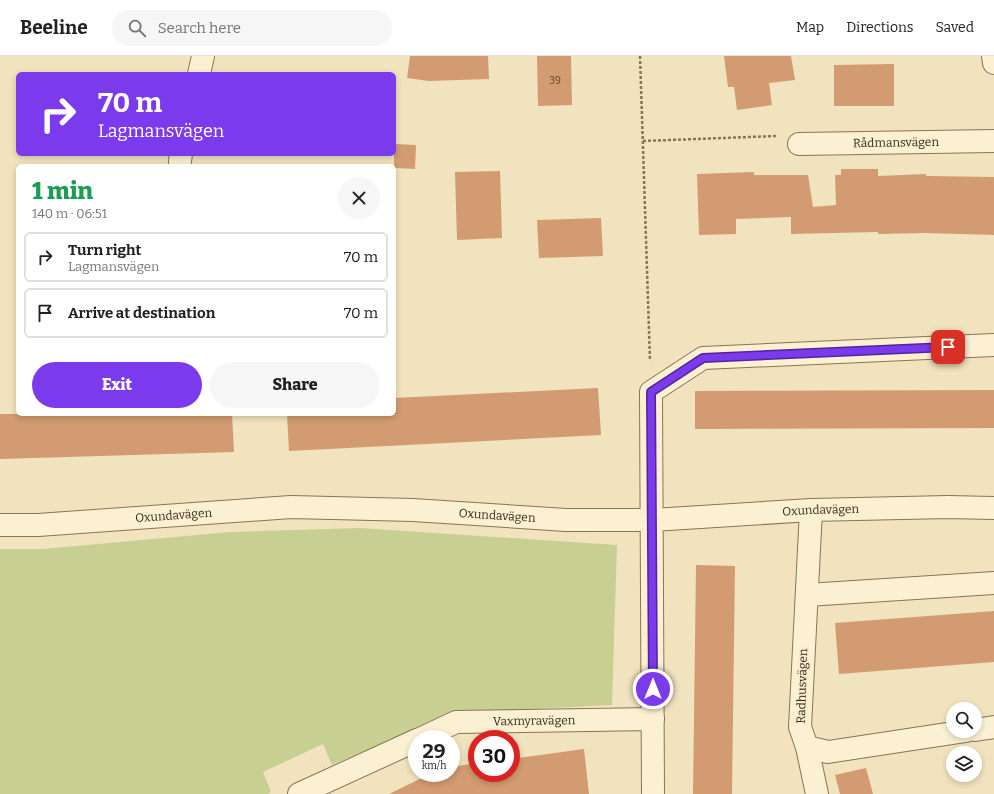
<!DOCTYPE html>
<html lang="en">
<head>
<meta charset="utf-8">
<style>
	:root { --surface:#fff; --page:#f6f6f6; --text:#202124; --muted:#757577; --line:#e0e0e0; --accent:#7c3aed }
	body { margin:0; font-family:Bitter,serif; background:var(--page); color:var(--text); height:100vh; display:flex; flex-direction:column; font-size:15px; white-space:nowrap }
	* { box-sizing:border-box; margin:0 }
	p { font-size:13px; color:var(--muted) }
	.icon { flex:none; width:22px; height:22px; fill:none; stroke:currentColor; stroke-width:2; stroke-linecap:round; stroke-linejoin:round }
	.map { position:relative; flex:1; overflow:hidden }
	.sheet { position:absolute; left:16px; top:108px; width:380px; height:252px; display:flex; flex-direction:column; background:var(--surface); border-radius:6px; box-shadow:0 2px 6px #0003 }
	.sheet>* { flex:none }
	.guide { position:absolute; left:16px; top:16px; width:380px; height:84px; border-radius:6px; box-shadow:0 2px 6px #0003; background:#7c3aed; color:#fff; overflow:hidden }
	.tools { position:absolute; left:946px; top:646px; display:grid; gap:8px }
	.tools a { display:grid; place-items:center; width:36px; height:36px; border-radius:50%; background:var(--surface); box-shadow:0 2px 6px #0003; font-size:20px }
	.speed { position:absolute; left:408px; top:674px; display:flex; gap:8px; font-size:20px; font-weight:700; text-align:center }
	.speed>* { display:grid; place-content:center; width:52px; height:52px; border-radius:50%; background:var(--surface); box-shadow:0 2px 6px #0003; line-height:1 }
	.speed small { font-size:10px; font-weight:400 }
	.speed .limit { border:6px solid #d22; background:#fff; color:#111 }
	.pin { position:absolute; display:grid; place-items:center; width:34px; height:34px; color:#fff; margin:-17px; border-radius:8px; box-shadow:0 2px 6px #0006 }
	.me { position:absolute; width:44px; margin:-22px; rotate:0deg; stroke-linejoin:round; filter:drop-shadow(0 0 3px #0008) }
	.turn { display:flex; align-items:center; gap:14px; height:84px; padding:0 16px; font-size:18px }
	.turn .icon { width:52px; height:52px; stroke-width:2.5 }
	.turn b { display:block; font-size:28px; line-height:34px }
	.round { display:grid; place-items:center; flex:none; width:42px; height:42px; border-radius:21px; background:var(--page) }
	.head { display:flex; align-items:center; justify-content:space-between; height:68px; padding:0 16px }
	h1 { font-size:24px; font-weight:800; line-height:30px; color:#1e9e55 }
	.action { display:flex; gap:8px; margin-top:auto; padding:8px 16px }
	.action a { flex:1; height:46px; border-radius:24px; background:var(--accent); color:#fff; font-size:16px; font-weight:800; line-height:46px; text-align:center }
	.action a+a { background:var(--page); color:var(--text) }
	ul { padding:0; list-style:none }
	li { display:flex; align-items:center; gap:12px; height:50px; margin:0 8px 6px; padding:0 8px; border:2px solid var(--line); border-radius:6px }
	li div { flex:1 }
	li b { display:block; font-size:15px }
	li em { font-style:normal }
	header { display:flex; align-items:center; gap:24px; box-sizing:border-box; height:56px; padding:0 20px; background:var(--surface); border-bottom:1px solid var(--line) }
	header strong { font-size:19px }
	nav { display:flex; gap:22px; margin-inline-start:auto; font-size:14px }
	.search { width:280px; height:36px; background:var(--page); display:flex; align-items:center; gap:10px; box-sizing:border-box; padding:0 14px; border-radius:22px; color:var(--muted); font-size:15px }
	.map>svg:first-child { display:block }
</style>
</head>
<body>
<header>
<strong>Beeline</strong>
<div class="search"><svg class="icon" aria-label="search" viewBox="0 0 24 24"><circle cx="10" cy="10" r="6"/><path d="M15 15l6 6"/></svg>Search here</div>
<nav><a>Map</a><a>Directions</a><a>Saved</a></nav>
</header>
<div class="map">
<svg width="994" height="738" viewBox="0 0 994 738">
	<rect width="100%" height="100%" fill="#f1e3be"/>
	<!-- green -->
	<polygon fill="#c7d092" points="359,472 617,489 612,649 453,657 332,709 323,688 263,716 271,736 268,738 0,738 0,493 43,493 230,476"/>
	<!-- building -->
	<g fill="#d29b71">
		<polygon points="410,0 488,0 489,23 429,25 407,22"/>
		<polygon points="537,0 571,0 572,49 538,50"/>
		<polygon points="724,0 791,0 795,24 769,27 772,49 737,54 734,31 728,31"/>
		<polygon points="894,8 894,50 834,50 834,9"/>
		<polygon points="394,88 416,89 415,113 394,112"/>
		<polygon points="841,113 878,113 878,120 926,118 926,120 994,121 994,179 925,177 878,178 878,176 791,178 791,161 736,163 736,178 699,179 697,118 754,116 754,119 808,119 813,151 836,149 835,119 841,119"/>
		<polygon points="500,115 502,182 457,184 455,116"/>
		<polygon points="601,162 603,200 539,202 537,164"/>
		<polygon points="598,332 601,379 289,395 287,358 394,358 394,342"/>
		<polygon points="994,334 994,372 695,373 695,335"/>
		<polygon points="0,358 232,358 234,396 0,403"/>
		<polygon points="696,509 735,510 732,738 693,738"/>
		<polygon points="994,555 994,606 839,618 835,567"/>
		<polygon points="584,693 589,738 389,738 432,717 451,717 451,711 477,707 477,717 511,717 511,703"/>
		<polygon points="866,712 873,738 840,738 835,719"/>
	</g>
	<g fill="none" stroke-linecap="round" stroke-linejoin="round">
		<defs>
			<g id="minor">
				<polyline points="993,0 994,7"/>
				<polyline points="199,18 203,0"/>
				<path id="s1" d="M799,88L994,85"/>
				<polyline points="180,105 181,98"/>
				<polyline points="811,454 800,671 807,691 828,696 966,675"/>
				<path id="s2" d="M0,469H38L291,451L413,454L566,464H653L811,454L948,451L994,452"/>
				<polyline points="807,539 994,527"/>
				<polyline points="975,674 994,671"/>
				<path id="s3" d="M420,683L456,666L653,663"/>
				<polyline points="807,691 817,738"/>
				<polyline points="299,738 417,684"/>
				<polyline points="653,738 651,336 703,302 994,289"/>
			</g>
		</defs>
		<!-- minor casing -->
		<use href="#minor" stroke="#8b7356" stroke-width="24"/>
		<!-- path -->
		<g stroke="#8b7356" stroke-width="2.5" stroke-dasharray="3 2" stroke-linecap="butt">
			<polyline points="640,0 650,305"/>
			<polyline points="643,85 776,80"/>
		</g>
		<!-- minor -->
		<use href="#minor" stroke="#fbf0d2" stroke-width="22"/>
	</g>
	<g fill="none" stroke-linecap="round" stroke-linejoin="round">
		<defs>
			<polyline id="route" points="653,633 651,336 703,302 948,291"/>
		</defs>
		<!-- route casing -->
		<use href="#route" stroke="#51269a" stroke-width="10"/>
		<!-- route -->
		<use href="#route" stroke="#7c3aed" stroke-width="7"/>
	</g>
	<g text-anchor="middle" stroke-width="4" stroke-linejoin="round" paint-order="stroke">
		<!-- number labels -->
		<g font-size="10" fill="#5f4630">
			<text x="555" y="28">39</text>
		</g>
		<!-- street labels -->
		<g font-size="12" fill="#392a1b" stroke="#f8ecce">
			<text dy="4" stroke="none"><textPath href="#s1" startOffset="97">Rådmansvägen</textPath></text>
			<text dy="4" stroke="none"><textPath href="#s2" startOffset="822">Oxundavägen</textPath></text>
			<text dy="4" stroke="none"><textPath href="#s2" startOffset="174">Oxundavägen</textPath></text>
			<text dy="4" stroke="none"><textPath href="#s2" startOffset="498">Oxundavägen</textPath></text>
			<text transform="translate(802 630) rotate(-88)" y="4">Radhusvägen</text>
			<text dy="4" stroke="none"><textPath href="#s3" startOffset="118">Vaxmyravägen</textPath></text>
		</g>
	</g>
</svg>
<div class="tools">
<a><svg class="icon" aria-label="search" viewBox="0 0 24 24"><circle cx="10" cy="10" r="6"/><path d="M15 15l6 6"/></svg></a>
<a><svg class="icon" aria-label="layers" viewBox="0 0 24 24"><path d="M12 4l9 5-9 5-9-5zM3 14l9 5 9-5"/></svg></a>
</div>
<div class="speed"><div>29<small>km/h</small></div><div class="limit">30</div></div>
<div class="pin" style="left:948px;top:291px;background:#d93025"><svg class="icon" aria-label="arrive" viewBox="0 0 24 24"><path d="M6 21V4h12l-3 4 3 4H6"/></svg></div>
<svg class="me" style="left:653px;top:633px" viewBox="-20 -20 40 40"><circle r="17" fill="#7c3aed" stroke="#fff" stroke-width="3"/><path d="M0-11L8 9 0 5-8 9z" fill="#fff"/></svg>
<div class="guide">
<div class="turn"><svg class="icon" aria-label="right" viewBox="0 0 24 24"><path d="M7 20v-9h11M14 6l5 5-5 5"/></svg><div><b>70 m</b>Lagmansvägen</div></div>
</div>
<section class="sheet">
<div class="head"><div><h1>1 min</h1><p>140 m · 06:51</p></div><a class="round"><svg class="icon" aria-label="close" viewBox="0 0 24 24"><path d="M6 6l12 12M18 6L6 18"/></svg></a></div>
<ul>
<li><svg class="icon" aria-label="right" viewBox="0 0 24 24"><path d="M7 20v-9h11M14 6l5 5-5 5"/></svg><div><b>Turn right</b><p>Lagmansvägen</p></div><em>70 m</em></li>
<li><svg class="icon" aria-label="arrive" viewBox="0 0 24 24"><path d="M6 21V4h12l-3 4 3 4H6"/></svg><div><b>Arrive at destination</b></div><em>70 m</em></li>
</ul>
<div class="action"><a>Exit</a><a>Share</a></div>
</section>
</div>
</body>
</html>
